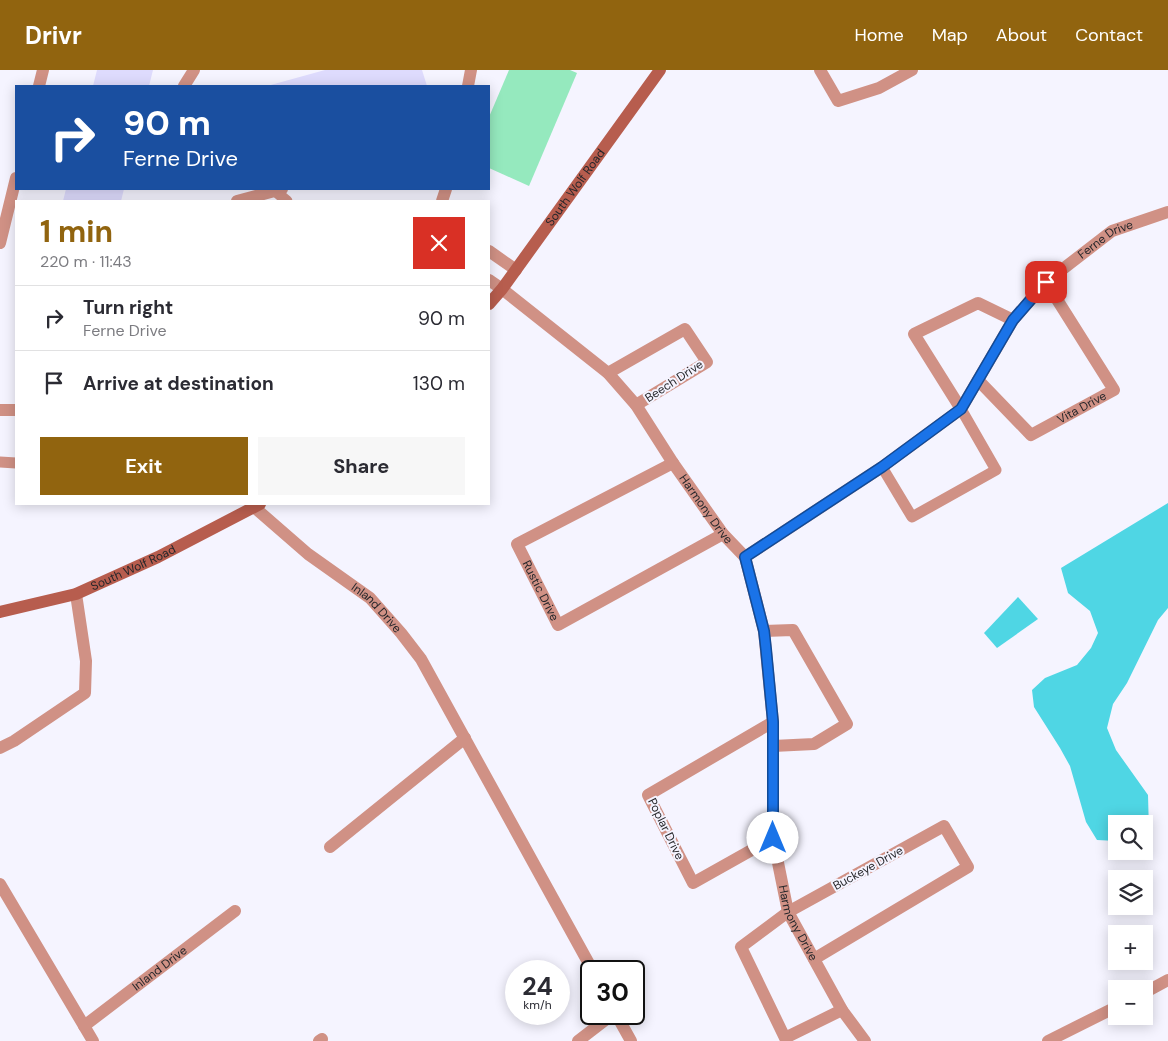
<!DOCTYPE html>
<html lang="en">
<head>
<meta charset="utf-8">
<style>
	:root { --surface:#fff; --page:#f7f7f7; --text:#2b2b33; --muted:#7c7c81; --line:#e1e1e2; --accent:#91640f }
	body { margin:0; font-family:"DM Sans",sans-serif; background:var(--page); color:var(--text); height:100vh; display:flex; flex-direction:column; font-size:19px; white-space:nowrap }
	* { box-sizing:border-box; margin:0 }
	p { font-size:16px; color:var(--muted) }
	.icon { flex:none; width:28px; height:28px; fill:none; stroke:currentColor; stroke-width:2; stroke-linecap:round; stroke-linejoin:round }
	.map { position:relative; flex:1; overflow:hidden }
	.sheet { position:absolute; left:15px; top:130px; width:475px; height:305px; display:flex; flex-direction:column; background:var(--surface); border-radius:0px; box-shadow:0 2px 12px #0003 }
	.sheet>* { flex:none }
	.hud { position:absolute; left:15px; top:15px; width:475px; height:105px; border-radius:0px; box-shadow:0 2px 12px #0003; background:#1a4fa0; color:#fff; overflow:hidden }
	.buttons { position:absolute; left:1108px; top:745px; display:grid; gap:10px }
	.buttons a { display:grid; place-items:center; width:45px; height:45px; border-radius:0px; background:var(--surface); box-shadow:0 2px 12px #0003; font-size:25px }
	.speed { position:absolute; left:505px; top:890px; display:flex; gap:10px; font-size:25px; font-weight:700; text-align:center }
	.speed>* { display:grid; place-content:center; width:65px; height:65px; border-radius:50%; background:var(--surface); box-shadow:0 2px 12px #0003; line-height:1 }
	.speed small { font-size:12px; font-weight:400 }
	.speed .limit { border:2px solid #111; border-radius:8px; background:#fff; color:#111 }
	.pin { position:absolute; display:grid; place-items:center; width:42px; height:42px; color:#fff; margin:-21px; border-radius:10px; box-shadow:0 2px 8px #0006 }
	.me { position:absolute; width:55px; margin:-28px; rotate:0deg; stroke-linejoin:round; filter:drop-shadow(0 0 4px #0008) }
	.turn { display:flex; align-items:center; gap:18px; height:105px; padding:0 25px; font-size:22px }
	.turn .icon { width:65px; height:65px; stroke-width:2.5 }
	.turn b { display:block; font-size:35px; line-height:42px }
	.round { display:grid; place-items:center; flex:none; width:52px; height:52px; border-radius:0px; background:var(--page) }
	.head { display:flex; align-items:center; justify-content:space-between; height:85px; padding:0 25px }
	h1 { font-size:30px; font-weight:700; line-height:38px; color:var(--accent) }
	.action { display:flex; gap:10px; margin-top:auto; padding:10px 25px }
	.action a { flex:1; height:58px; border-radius:0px; background:var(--accent); color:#fff; font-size:20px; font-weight:700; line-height:58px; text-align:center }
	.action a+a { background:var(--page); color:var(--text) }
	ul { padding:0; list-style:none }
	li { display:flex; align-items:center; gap:15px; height:65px; padding:0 25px; border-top:1px solid var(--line) }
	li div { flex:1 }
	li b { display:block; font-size:19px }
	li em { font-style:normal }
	header { display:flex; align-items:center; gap:30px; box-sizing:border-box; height:70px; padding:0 25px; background:var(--accent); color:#fff }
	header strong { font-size:24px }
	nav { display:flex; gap:28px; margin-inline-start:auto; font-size:18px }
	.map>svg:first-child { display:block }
</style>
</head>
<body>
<header>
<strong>Drivr</strong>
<nav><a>Home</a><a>Map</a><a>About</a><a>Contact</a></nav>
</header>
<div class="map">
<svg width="1168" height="971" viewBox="0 0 1168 971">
	<rect width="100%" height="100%" fill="#f5f4ff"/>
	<!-- green -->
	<polygon fill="#95e9be" points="509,0 570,0 577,3 529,116 489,98 489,47"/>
	<!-- water -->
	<g fill="#4fd6e4">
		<polygon points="1168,433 1168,538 1158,550 1127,613 1113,634 1107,658 1116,680 1148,725 1149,761 1144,764 1144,754 1116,754 1116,771 1097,770 1086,752 1070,696 1060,678 1034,637 1032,620 1045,608 1077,595 1091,578 1098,563 1090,541 1068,523 1061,498"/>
		<polygon points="1018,527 1038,549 997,578 984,563"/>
	</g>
	<!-- building -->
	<g fill="#dedbfd">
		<polygon points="97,0 153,0 149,16 93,16"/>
		<polygon points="325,0 422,0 427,16 267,16"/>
		<polygon points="66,119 124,119 121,131 63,131"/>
	</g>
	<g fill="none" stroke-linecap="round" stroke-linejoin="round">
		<!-- service -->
		<g stroke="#d09185" stroke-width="11">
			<polyline points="275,121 287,131"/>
			<polyline points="0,392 16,393"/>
			<polyline points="882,397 912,447 996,400 961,339"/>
		</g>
		<!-- minor -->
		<g stroke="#d09185" stroke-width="12">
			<polyline points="820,0 838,31 879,18 912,0"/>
			<polyline points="39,16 43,0"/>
			<polyline points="184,16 194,0"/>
			<polyline points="468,16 471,0"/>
			<polyline points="237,131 282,119"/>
			<polyline points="442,131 446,119"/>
			<polyline points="0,173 16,108"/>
			<polyline points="489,181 516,200"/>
			<path id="s1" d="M489,210L502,219L608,303L636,335L673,393L723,464L745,487L764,561L773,652V768L788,842L842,940L865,971"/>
			<polyline points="608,303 685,259 707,292 636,335"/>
			<path id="s2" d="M978,310L1031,365L1114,320L1046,212"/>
			<polyline points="961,339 914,264 978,233 1013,250"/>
			<polyline points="0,340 16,340"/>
			<path id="s3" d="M673,393L517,474L558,555L723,464"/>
			<path id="s4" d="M254,437L308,484L370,528L401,563L421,589L593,901"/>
			<path id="s5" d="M745,487L882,397L961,339L1013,250L1046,212L1112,161L1168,142"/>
			<polyline points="764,561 793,560 847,654 814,674 773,676"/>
			<polyline points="0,678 14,671 85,623 86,591 76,524"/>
			<polyline points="773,768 693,813 648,725 773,652"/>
			<polyline points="330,777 465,668"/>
			<polyline points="0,814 93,971"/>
			<polyline points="814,889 968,797 944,756 788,842 741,877 785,968 842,940"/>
			<polyline points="1144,923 1168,910"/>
			<polyline points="616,944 631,971"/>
			<path id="s6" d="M84,956L235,841"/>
			<polyline points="319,971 322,969"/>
			<polyline points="578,971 613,944"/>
			<polyline points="1048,971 1116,937"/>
		</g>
		<!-- secondary -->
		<g stroke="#b75d4e" stroke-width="12">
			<path id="s7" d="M489,234L502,219L660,0"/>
			<path id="s8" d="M0,542L76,524L158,487L260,434"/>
		</g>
	</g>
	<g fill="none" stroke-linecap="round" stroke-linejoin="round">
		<defs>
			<polyline id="route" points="773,768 773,652 766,579 764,561 745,487 882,397 961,339 1013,250 1046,212"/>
		</defs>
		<!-- route casing -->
		<use href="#route" stroke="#114b97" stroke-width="12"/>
		<!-- route -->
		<use href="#route" stroke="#1a73e8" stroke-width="9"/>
	</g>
	<g text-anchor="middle" stroke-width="4" stroke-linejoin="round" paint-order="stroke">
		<!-- street labels -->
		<g font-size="12" fill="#27272b" stroke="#f5f4ff">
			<text dy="4" stroke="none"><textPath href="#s7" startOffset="145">South Wolf Road</textPath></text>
			<text dy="4" stroke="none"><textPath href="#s5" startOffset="489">Ferne Drive</textPath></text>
			<text transform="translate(674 311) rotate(-33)" y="4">Beech Drive</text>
			<text dy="4" stroke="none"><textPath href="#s2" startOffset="134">Vita Drive</textPath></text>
			<text dy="4" stroke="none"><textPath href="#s1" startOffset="319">Harmony Drive</textPath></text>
			<text dy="4" stroke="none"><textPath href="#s8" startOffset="141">South Wolf Road</textPath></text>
			<text dy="4" stroke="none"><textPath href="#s3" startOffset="228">Rustic Drive</textPath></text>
			<text dy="4" stroke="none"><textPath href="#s4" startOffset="159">Inland Drive</textPath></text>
			<text transform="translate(666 759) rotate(64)" y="4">Poplar Drive</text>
			<text transform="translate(868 798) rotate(-29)" y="4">Buckeye Drive</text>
			<text dy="4" stroke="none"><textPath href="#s1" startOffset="754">Harmony Drive</textPath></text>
			<text dy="4" stroke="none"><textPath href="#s6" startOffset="95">Inland Drive</textPath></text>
		</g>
	</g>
</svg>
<div class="buttons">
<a><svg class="icon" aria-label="search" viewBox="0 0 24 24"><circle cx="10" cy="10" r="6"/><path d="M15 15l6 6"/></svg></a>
<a><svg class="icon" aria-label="layers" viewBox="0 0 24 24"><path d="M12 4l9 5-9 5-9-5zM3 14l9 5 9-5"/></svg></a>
<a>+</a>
<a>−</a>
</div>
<div class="speed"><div>24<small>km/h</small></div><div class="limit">30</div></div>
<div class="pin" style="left:1046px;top:212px;background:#d93025"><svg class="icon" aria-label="arrive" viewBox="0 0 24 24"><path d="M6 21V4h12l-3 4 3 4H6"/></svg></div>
<svg class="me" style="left:773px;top:768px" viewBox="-20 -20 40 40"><circle r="19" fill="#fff"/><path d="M0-13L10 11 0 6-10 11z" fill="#1a73e8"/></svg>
<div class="hud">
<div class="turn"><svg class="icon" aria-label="right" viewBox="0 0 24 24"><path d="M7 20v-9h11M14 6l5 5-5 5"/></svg><div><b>90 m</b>Ferne Drive</div></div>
</div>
<section class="sheet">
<div class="head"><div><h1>1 min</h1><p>220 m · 11:43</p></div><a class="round" style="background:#d93025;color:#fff"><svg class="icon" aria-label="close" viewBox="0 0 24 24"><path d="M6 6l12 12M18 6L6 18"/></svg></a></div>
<ul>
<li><svg class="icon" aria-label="right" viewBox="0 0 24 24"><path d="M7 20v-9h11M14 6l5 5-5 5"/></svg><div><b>Turn right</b><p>Ferne Drive</p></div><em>90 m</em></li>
<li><svg class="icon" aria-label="arrive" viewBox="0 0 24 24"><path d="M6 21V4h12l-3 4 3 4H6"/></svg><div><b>Arrive at destination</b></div><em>130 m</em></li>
</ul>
<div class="action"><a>Exit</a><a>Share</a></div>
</section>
</div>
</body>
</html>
